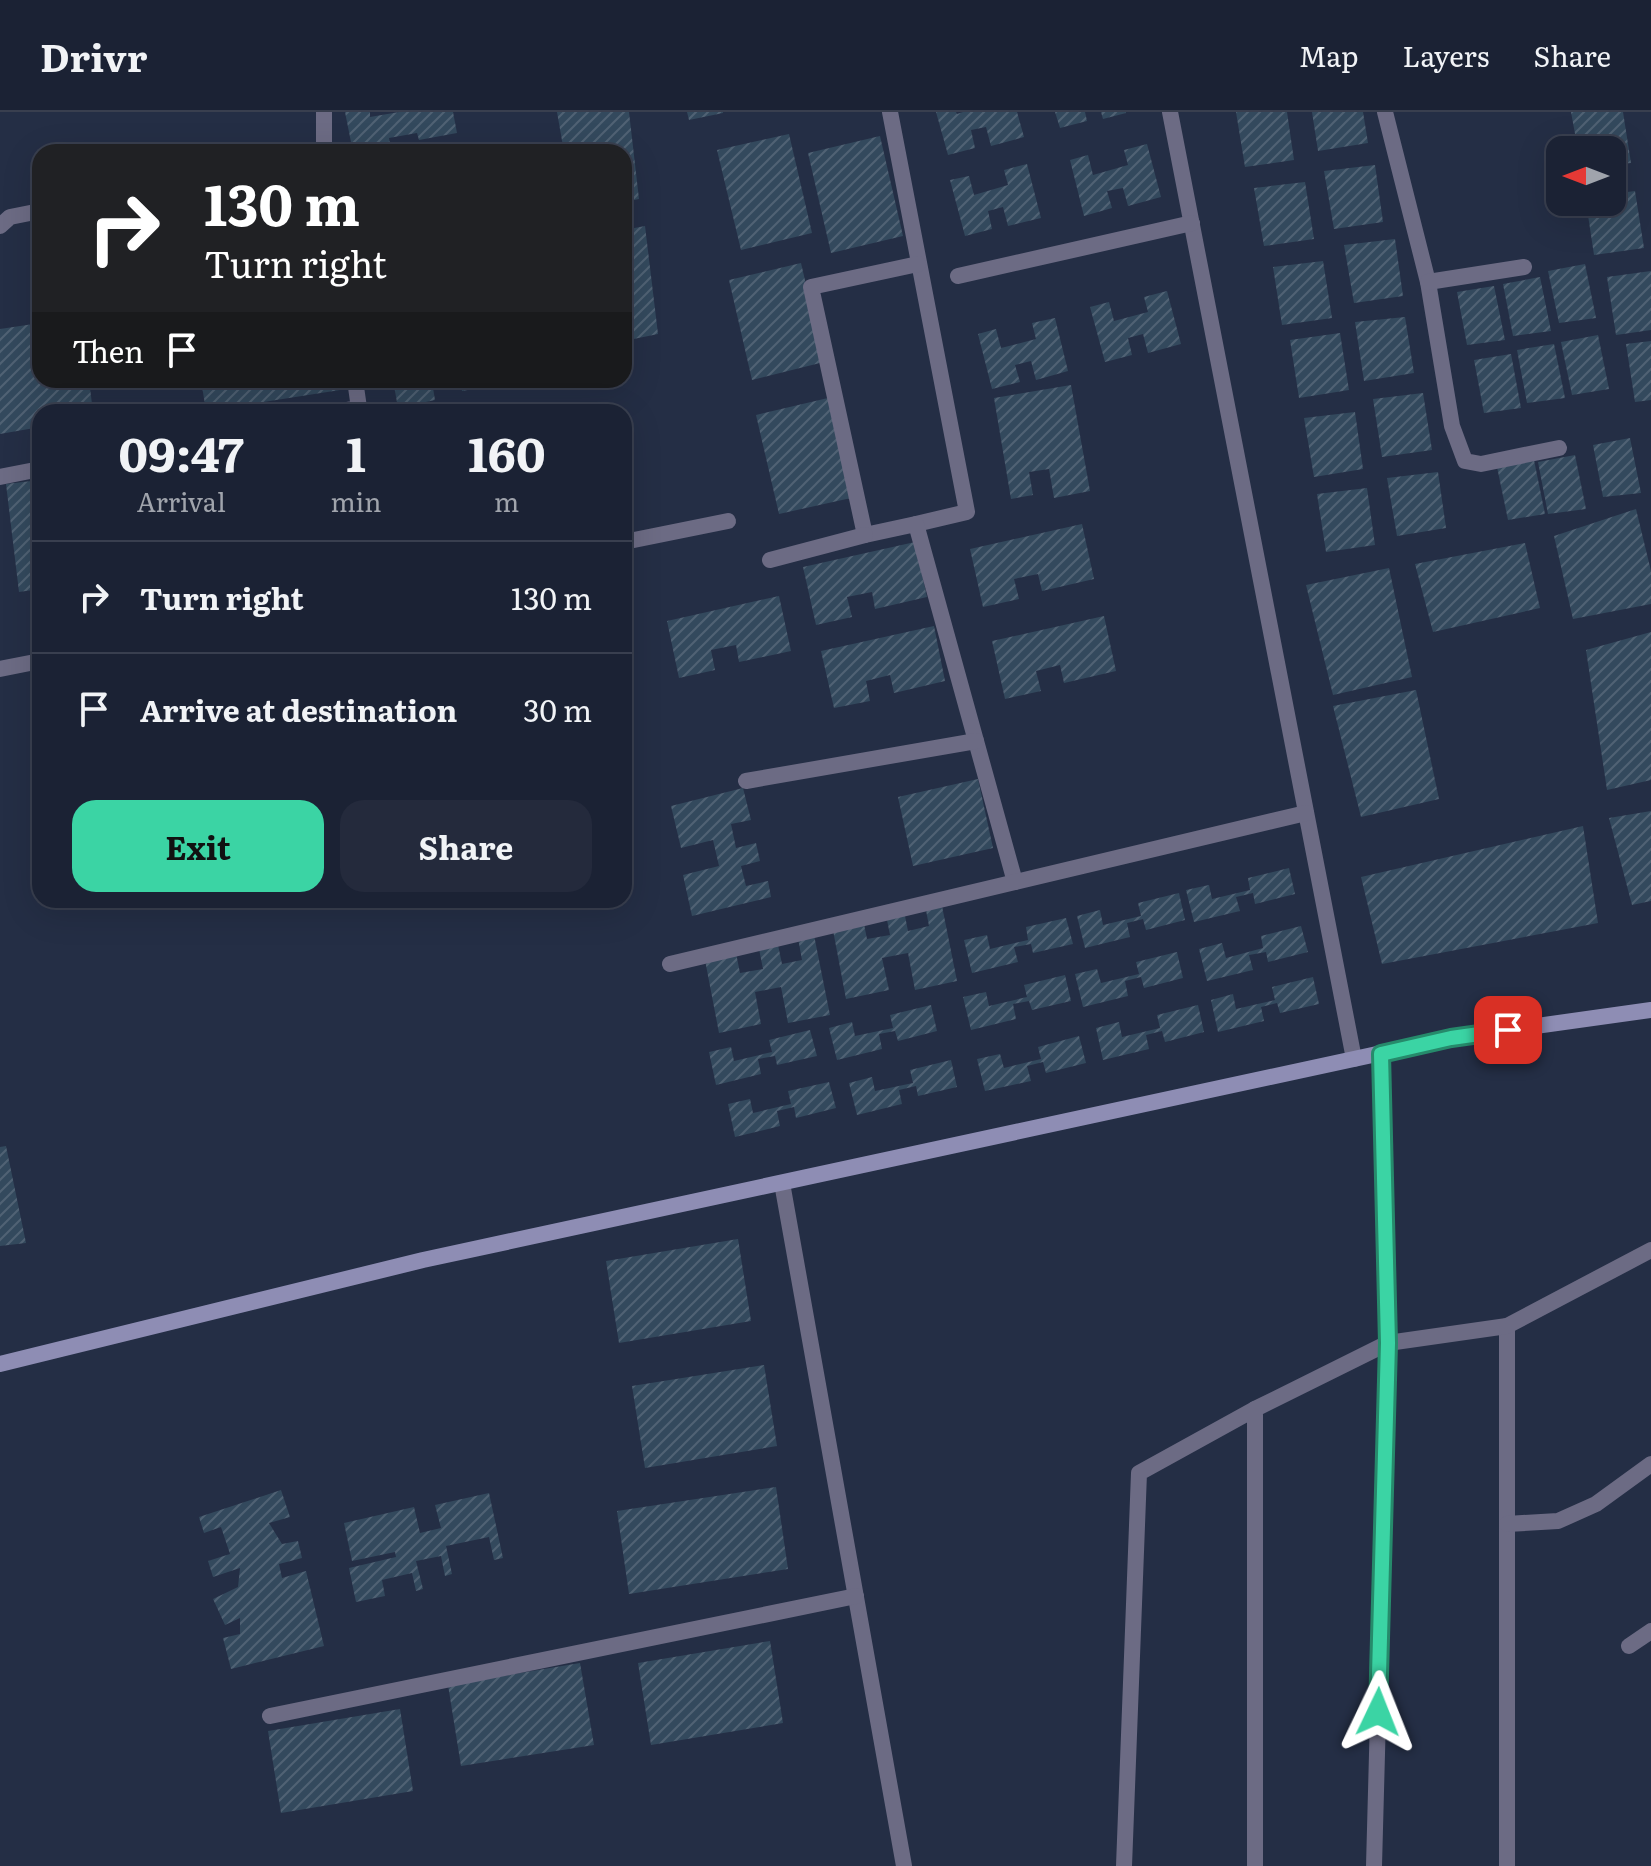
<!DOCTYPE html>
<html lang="en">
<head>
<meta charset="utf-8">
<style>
	:root { --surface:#1b2234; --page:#242a3c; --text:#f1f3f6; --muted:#a0a4ac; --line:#393f4f; --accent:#3bd4a4 }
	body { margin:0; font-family:Literata,serif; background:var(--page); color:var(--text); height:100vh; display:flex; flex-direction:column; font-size:30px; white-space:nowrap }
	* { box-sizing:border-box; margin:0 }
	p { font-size:26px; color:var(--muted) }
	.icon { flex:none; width:44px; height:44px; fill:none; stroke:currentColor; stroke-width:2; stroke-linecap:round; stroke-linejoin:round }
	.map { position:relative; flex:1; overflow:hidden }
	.panel { position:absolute; left:32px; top:292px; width:600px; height:504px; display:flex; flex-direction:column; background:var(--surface); border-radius:24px; box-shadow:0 8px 32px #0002,0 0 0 2px var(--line) }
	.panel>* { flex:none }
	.banner { position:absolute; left:32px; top:32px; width:600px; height:244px; border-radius:24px; box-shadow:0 8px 32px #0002,0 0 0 2px var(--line); background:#202124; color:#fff; overflow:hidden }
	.needle { width:52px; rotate:270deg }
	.buttons { position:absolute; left:1546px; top:24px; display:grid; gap:16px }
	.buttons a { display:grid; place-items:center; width:80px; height:80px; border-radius:16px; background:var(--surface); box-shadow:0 8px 32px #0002,0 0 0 2px var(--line); font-size:40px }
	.pin { position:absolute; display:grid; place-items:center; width:68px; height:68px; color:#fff; margin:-34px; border-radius:16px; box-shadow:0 4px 12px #0006 }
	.me { position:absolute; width:88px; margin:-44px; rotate:2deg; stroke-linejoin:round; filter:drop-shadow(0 0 6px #0008) }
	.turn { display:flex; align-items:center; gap:28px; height:168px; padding:0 40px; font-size:36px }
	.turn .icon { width:104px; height:104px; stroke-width:2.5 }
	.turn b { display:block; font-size:56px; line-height:68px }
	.then { display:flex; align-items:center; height:76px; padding:0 40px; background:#0003; gap:16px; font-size:30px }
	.eta { display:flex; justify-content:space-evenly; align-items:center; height:136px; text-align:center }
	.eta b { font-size:48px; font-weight:700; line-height:56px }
	.button { display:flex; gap:16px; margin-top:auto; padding:16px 40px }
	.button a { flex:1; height:92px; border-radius:24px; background:var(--accent); color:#111; font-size:32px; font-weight:700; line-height:92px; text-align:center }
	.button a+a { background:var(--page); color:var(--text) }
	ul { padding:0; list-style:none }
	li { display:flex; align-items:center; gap:24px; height:112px; padding:0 40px; border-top:2px solid var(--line) }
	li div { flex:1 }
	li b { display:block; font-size:30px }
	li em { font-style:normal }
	header { display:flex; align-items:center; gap:48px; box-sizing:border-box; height:112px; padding:0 40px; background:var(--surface); border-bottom:2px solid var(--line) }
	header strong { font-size:38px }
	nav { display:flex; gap:44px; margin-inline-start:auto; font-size:28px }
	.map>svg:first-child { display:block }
</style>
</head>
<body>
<header>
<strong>Drivr</strong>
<nav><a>Map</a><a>Layers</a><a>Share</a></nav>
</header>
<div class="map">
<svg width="1651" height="1754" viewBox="0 0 1651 1754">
	<defs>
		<pattern id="building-hatch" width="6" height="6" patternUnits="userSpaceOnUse" patternTransform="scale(2)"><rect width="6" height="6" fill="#33495d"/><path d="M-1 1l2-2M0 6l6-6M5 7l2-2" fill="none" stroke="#506274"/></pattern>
	</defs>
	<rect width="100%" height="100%" fill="#242e45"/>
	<!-- building -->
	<g fill="url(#building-hatch)">
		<polygon points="345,0 370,0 370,5 399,0 453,0 457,21 419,28 417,21 389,26 391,38 378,40 353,40"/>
		<polygon points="557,0 629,0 639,87 624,90 624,40 564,40"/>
		<polygon points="687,0 723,0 723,1 689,8"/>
		<polygon points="936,0 956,0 957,2 963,0 1017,0 1024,25 991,34 986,15 971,18 975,36 948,43"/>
		<polygon points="1055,0 1085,0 1087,9 1060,16"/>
		<polygon points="1101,0 1126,0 1126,1 1103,7"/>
		<polygon points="1236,0 1287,0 1294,48 1245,55"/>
		<polygon points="1312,0 1363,0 1368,31 1318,39"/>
		<polygon points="1571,0 1623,0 1631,51 1612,53 1612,38 1578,38"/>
		<polygon points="789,22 812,121 741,138 717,38"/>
		<polygon points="880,24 903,124 831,141 808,41"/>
		<polygon points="1147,32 1161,85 1128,94 1123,76 1107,79 1112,96 1084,104 1070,48 1088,43 1093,63 1128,53 1124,38"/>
		<polygon points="1027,52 1041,106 1008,114 1003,95 988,99 992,117 965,124 950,68 969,64 974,83 1008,73 1004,58"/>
		<polygon points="1375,53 1383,110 1334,117 1324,59"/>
		<polygon points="1305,70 1314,127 1264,134 1254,76"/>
		<polygon points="1635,79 1644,136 1594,143 1586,90 1612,90 1612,82"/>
		<polygon points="645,114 658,222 624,229 624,118"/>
		<polygon points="1395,127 1403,184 1354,191 1344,133"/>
		<polygon points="1323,149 1332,206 1282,213 1273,155"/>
		<polygon points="801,151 824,250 752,268 729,168"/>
		<polygon points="1585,152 1596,206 1559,211 1548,159"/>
		<polygon points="1651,159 1651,218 1616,223 1607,165"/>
		<polygon points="1540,165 1551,219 1513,224 1503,172"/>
		<polygon points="1494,174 1505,228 1467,233 1457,180"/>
		<polygon points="1167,179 1181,232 1148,241 1143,222 1128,226 1132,243 1105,250 1090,195 1109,190 1114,209 1148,200 1144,185"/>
		<polygon points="1405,205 1414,261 1364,269 1355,210"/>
		<polygon points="1055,206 1068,259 1036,268 1031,249 1015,253 1020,270 992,277 978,222 996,217 1001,236 1036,227 1032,211"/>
		<polygon points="40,211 40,268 89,268 93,300 40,300 40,315 0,322 0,217"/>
		<polygon points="1340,221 1349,278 1299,286 1290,228"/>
		<polygon points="1598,223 1609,277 1572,283 1561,230"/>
		<polygon points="1651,229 1651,288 1635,290 1626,232"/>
		<polygon points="1554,232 1565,286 1527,291 1517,238"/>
		<polygon points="1511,242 1521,296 1484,301 1474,248"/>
		<polygon points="201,268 338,268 340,278 206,299"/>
		<polygon points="393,268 500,268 501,272 462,279 461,271 433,276 435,288 398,296"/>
		<polygon points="1071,273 1090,379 1054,386 1049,357 1029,360 1033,383 1011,387 994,286"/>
		<polygon points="1423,281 1432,338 1382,345 1373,287"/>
		<polygon points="828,286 851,386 779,402 756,303"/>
		<polygon points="503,295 504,300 484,300 484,298"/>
		<polygon points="1355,300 1363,357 1314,365 1304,306"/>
		<polygon points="1630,326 1641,381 1603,385 1593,333"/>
		<polygon points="1575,343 1586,397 1548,402 1538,350"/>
		<polygon points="1534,348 1545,402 1508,408 1497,355"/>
		<polygon points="1438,360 1446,416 1397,424 1387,366"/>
		<polygon points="40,368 40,477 19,480 6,372"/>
		<polygon points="1367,376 1375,433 1326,440 1317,382"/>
		<polygon points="1636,397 1651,459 1651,492 1573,507 1554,424"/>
		<polygon points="1082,412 1094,467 1042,479 1038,462 1014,467 1019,487 983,495 970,437"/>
		<polygon points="915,430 927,485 875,497 872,480 847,485 852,505 816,513 803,455"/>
		<polygon points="1525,431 1540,496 1433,520 1415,452"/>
		<polygon points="1389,456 1412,565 1333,583 1306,473"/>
		<polygon points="779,484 791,539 739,550 736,533 711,538 715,558 679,566 667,509"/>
		<polygon points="1104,504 1116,559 1064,571 1060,553 1036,559 1041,579 1005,587 992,529"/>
		<polygon points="934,514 945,569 894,581 890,563 866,569 870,589 834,596 821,539"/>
		<polygon points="1651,520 1651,668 1607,678 1586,538"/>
		<polygon points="1416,578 1439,687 1361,705 1333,594"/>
		<polygon points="978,667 993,736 913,754 898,685"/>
		<polygon points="743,676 751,708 731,712 736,736 756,731 760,749 741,754 746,774 768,769 771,785 692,804 683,763 719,754 713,728 681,736 671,694"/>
		<polygon points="1651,699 1651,789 1632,793 1609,706"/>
		<polygon points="1583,714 1598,811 1382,852 1361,765"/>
		<polygon points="1289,756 1295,782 1255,792 1253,781 1236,785 1240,799 1194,810 1186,778 1209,773 1212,787 1250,778 1248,766"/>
		<polygon points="1179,781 1185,808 1146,818 1143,807 1127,811 1130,825 1085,836 1077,804 1100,798 1103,813 1141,804 1138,791"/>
		<polygon points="941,789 957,869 915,878 908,841 882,846 889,878 846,887 832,813 863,807 867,827 890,823 886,803 904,799 908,819 929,814 925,793"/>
		<polygon points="1066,806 1073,832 1033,841 1031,832 1014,835 1018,850 972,861 964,828 987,823 990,837 1028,828 1026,815"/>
		<polygon points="1301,814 1308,840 1268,850 1266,840 1249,843 1253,858 1207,869 1199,837 1222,831 1226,846 1263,836 1261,824"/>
		<polygon points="814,823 830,903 788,911 781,875 755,880 761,912 719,921 705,848 736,841 740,861 763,857 759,837 778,833 782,852 802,848 798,826"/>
		<polygon points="1177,840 1183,866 1144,876 1141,865 1125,869 1128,884 1083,895 1075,862 1097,857 1101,871 1139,862 1136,850"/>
		<polygon points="1065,863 1071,889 1032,898 1029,889 1013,892 1016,907 971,918 963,885 986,880 989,894 1027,885 1024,873"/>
		<polygon points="1313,865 1319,892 1280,901 1277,891 1261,895 1264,909 1218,920 1211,888 1233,882 1236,897 1275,888 1272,875"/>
		<polygon points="931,893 937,919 898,929 895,919 879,922 882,937 837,948 829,916 852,910 855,924 893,916 890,903"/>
		<polygon points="1198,893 1204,920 1165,930 1162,919 1146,923 1149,937 1103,948 1096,916 1119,910 1122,925 1160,916 1157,903"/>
		<polygon points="810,918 817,944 777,953 775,944 758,947 761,962 716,973 709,940 731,935 734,949 772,940 769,928"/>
		<polygon points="1079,924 1086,951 1046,961 1043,950 1027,954 1031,969 985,979 977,947 1000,942 1004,956 1041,947 1038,935"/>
		<polygon points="951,948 957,975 918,984 916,974 899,978 902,992 857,1003 849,971 872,965 875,979 913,971 910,958"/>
		<polygon points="829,970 836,996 796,1006 794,995 777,999 780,1014 735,1025 728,992 750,987 753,1001 791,992 788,979"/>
		<polygon points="6,1034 26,1131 0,1134 0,1035"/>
		<polygon points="738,1127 751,1209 619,1231 606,1149"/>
		<polygon points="764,1253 777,1334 645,1356 632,1274"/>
		<polygon points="776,1375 788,1457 629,1482 617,1399"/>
		<polygon points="281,1378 290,1405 269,1411 282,1432 298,1429 302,1446 279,1452 282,1466 306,1459 324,1534 231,1557 223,1526 240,1522 240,1506 225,1513 213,1487 238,1475 240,1456 213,1465 208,1449 230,1442 221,1415 204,1421 199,1405"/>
		<polygon points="489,1381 503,1446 494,1448 489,1425 446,1434 452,1462 445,1464 441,1444 416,1449 423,1477 416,1479 412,1461 382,1468 385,1484 356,1490 349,1456 396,1445 395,1440 352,1449 344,1411 414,1395 420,1421 441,1416 435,1393"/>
		<polygon points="770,1529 783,1611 651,1633 638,1551"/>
		<polygon points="580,1551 594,1633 461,1654 448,1573"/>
		<polygon points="400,1597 413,1679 281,1701 268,1619"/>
	</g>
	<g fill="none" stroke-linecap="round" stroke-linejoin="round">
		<!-- street -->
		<g stroke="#6c6b84" stroke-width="16">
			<polyline points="324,0 324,40"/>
			<polyline points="890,0 967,400 916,412"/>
			<polyline points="1170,0 1354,947"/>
			<polyline points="1385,0 1428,170 1452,314 1465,349 1481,352 1559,336"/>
			<polyline points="0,114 10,105 40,99"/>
			<polyline points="918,152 811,175 865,423 916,412 1015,770"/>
			<polyline points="958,164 1192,111"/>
			<polyline points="1428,170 1524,155"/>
			<polyline points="336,300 359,296 355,268"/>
			<polyline points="0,365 40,357"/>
			<polyline points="624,430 728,409"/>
			<polyline points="770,448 865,423"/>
			<polyline points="0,557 40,549"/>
			<polyline points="746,669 976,629"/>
			<polyline points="670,852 1306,701"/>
			<polyline points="782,1071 904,1754"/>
			<polyline points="1507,1214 1507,1754"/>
			<polyline points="1507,1412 1558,1409 1596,1392 1651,1352"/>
			<polyline points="1629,1534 1651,1519"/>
			<polyline points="270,1604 856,1484"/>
			<polyline points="1124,1754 1139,1361 1255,1297"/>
			<polyline points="1255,1754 1255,1297 1388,1231 1507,1214 1651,1138"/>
			<polyline points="1374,1754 1388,1231 1381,942"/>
		</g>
		<!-- secondary -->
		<polyline stroke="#8e8db4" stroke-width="16" points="0,1252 423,1148 1451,926 1651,898"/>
	</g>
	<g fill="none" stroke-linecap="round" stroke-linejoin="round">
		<defs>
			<polyline id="route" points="1378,1600 1388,1231 1381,942 1451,926 1508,918"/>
		</defs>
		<!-- route casing -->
		<use href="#route" stroke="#268a6b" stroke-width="20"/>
		<!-- route -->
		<use href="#route" stroke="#3bd4a4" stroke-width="14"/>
	</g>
</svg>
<div class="buttons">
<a><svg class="needle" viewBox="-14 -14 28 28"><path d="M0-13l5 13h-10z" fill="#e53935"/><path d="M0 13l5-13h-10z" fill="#a0a4ac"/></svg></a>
</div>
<div class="pin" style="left:1508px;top:918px;background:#d93025"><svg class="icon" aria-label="arrive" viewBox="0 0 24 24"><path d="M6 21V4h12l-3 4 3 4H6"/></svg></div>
<svg class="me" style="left:1378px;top:1600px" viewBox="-20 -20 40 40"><path d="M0-17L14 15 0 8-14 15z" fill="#3bd4a4" stroke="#fff" stroke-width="4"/></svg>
<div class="banner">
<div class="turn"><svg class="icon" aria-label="right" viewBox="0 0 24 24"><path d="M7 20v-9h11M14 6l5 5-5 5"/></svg><div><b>130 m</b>Turn right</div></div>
<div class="then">Then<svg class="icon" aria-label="arrive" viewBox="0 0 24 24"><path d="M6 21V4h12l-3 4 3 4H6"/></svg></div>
</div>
<section class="panel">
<div class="eta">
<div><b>09:47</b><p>Arrival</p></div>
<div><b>1</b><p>min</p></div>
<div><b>160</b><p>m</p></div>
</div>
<ul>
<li><svg class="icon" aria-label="right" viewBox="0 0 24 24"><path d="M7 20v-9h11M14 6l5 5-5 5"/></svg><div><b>Turn right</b></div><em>130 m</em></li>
<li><svg class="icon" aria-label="arrive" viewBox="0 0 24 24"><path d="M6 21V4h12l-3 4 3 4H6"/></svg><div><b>Arrive at destination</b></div><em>30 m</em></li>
</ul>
<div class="button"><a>Exit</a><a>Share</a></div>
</section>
</div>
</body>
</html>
